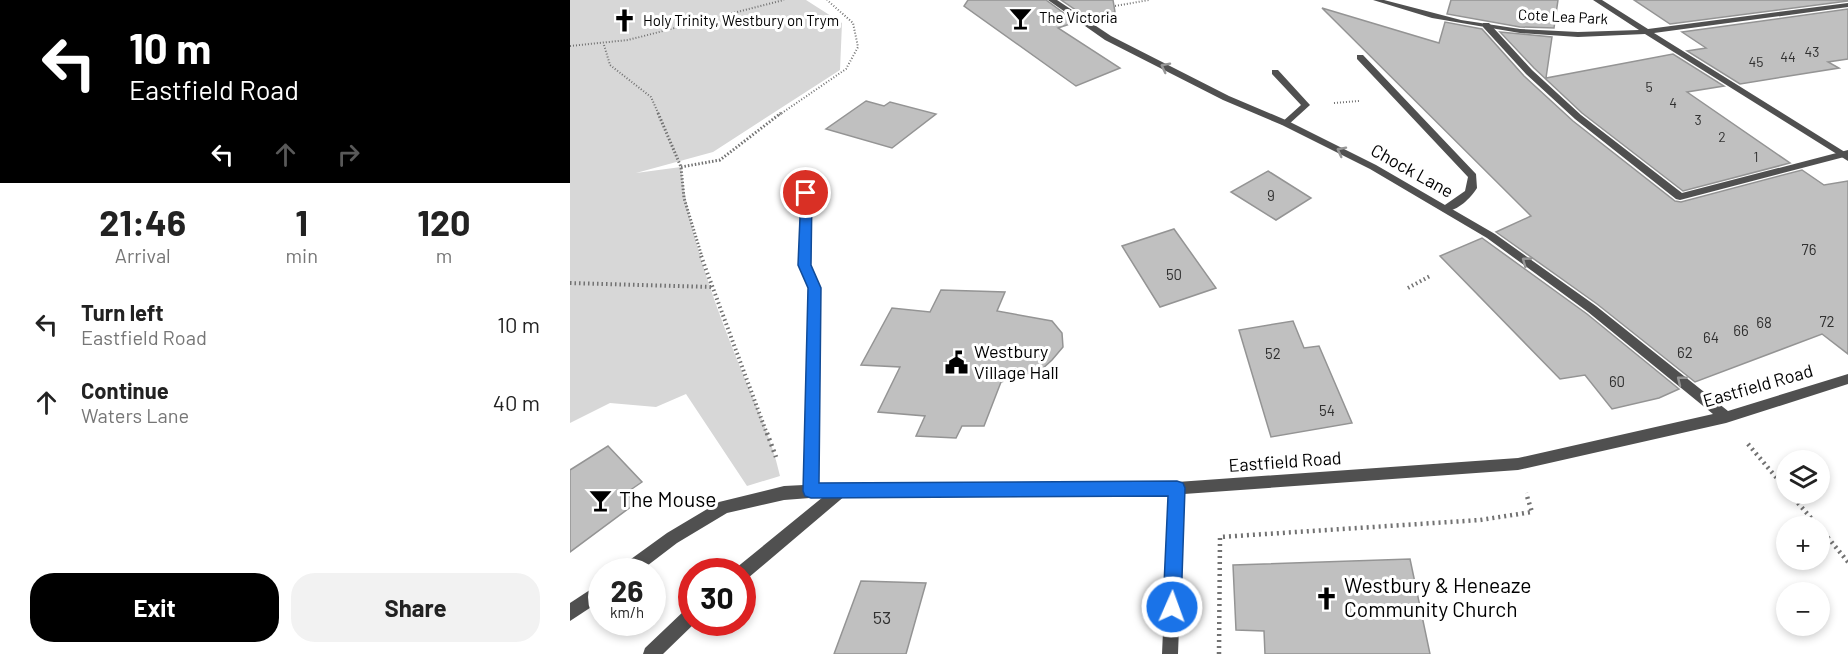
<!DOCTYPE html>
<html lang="en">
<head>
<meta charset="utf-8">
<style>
	:root { --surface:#fff; --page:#f2f2f2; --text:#222; --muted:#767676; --accent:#000 }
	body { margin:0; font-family:Barlow,sans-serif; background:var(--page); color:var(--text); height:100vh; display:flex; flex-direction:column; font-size:22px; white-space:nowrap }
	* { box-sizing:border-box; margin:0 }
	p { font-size:20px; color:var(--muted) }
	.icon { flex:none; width:33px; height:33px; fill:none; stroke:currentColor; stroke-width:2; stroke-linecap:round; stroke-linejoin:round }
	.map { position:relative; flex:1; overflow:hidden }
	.drawer { display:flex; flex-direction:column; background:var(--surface); width:570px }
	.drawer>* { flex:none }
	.guide { background:#000; color:#fff; overflow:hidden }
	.controls { position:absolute; left:1206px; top:450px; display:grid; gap:12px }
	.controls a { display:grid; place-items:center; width:54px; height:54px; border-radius:50%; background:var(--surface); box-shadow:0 3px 9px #0003; font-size:30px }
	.speed { position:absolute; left:18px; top:558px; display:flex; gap:12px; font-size:30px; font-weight:700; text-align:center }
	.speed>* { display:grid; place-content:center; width:78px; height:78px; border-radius:50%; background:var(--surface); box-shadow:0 3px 9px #0003; line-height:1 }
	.speed small { font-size:15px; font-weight:400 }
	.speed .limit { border:9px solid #d22; background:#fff; color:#111 }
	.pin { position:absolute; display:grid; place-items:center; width:51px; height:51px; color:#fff; margin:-26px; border:3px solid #fff; border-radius:50%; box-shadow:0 2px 6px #0007 }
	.me { position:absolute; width:66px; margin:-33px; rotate:2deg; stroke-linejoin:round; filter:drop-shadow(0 0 4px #0008) }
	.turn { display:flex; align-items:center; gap:21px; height:126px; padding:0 30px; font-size:27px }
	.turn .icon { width:78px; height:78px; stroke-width:2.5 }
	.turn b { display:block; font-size:42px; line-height:51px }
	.lanes { display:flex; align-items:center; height:57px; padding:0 30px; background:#0003; justify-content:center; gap:30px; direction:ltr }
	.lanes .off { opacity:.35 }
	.eta { display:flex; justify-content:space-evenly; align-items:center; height:102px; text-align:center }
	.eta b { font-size:36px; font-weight:700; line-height:42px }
	.primary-button { display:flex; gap:12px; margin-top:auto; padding:12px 30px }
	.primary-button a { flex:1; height:69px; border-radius:24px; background:var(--accent); color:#fff; font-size:24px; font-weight:700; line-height:69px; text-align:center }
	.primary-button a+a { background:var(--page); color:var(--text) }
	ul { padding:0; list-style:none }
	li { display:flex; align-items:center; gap:18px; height:78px; padding:0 30px }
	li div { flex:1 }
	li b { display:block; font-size:22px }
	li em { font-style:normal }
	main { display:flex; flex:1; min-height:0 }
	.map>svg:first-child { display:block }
</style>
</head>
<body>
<main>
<section class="drawer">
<div class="guide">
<div class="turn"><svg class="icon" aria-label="left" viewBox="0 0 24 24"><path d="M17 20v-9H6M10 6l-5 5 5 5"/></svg><div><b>10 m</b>Eastfield Road</div></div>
<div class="lanes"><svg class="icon" aria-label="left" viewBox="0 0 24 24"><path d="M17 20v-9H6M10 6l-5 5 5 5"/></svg><svg class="icon off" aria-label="ahead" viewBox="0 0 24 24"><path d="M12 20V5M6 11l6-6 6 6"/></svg><svg class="icon off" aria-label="right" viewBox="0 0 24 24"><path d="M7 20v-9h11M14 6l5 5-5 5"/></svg></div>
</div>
<div class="eta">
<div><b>21:46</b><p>Arrival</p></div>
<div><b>1</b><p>min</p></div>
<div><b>120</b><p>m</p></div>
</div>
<ul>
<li><svg class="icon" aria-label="left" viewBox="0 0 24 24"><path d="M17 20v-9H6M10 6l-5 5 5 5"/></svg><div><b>Turn left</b><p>Eastfield Road</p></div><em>10 m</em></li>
<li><svg class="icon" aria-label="ahead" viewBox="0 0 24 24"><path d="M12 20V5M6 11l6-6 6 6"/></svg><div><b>Continue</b><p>Waters Lane</p></div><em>40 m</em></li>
</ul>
<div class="primary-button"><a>Exit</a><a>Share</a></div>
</section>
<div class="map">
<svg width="1278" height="654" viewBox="0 0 1278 654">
	<rect width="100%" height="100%" fill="#fff"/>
	<!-- green -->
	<path fill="#d7d7d7" d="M0,0H236L272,23L270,70L143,152L66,173L111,167C118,229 141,293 164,352C180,393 200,432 210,476L177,486L116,394L86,407L40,403L0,423Z"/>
	<!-- building -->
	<g fill="#c0c0c0" stroke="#949494" stroke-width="1.5">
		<polygon points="398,0 476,0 506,22 488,28 550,68 506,86 394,6"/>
		<polygon points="491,0 543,0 545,12 519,19"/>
		<polygon points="881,0 988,0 984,28 950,27 877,14"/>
		<polygon points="1064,0 1278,0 1278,1 1100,24"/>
		<polygon points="752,8 869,43 875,22 912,29 954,76 1003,121 1105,201 1111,202 1232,170 1254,185 1278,181 1278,354 1252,334 1125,382 1027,304 926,232 961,216"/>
		<polygon points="1278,9 1278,59 1258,62 1269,68 1170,84 1117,51 1136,48 1112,32"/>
		<polygon points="930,32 982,37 976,78 1103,54 1154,86 1117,92 1220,163 1113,191 1012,113 964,68"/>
		<polygon points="296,101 314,106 320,102 366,114 322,148 256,129"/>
		<polygon points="698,171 741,198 706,220 661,192"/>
		<polygon points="604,229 646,288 590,307 552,246"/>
		<polygon points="912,238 1017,314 1109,389 1089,398 1042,409 1015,375 990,379 870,256"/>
		<polygon points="371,290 435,292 427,311 482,321 492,333 493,347 482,360 472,369 431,382 414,426 392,426 386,438 346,436 355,416 308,412 330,367 291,365 322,308 360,312"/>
		<polygon points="723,321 734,348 749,346 782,423 701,437 669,330"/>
		<polygon points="38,446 72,482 56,493 66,503 0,552 0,470"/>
		<polygon points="840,559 860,654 695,654 694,631 666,630 663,565"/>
		<polygon points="291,581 356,583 336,654 264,654"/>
	</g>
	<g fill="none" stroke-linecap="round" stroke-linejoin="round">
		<!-- path-far3 -->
		<g stroke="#727272" stroke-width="2" stroke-dasharray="1 2" stroke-linecap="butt">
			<polyline points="545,6 579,0"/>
			<polyline points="34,45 40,65 81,97 89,115"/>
			<polyline points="0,46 58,40 214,0"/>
			<polyline points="764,103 789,101"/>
			<polyline points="209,115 276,69 288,47 283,23 257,0"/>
		</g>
		<!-- path-far2 -->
		<g stroke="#727272" stroke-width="3" stroke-dasharray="1.5 2" stroke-linecap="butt">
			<polyline points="88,113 111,167 114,198 132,257"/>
			<polyline points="111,167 150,160 211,113"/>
		</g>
		<!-- path-far1 -->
		<g stroke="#727272" stroke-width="4" stroke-dasharray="1.5 3" stroke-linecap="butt">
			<polyline points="131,256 197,434"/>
			<polyline points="0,283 141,287"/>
			<polyline points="838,288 860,276"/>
		</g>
		<!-- path -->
		<g stroke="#727272" stroke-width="4.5" stroke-dasharray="2 4" stroke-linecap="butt">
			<polyline points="197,433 206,457"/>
			<polyline points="1178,444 1216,489"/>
			<polyline points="1220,494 1248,526"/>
			<polyline points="1250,528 1278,562"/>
			<polyline points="649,654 650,537 910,520 962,512 956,493"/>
		</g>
		<!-- service -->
		<g fill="#505050" fill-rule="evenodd">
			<polygon points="913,23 919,23 962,70 1011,115 1112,193 1278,150 1278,156 1110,200 1106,199 1005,119 956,74 913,27"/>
			<path d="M787,55H793L906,174L907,188C900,199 886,213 872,211V207L895,191L898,177L787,59Z"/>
			<polygon points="702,70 708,70 740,105 718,125 712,125 711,123 731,105 702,74"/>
			<polygon points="236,190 241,193 241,265 251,288 248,491 246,496 241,497 236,496 234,491 239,288 229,265 231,193"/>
		</g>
		<!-- minor -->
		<g fill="#505050" fill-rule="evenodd">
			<polygon points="478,0 487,0 541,36 659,96 718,121 806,165 925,234 1026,306 1158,411 1278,374 1278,384 1156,423 948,470 614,494 608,654 592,654 599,494 276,495 178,578 172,580 172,572 165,572 166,568 253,497 214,500 157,513 107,543 69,572 48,572 50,567 97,533 149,502 214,486 273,483 607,482 948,458 1143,414 1018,312 917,238 800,169 712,125 653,100 535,40"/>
			<polygon points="803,0 814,0 891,20 950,29 1008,32 1069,30 1023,0 1032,0 1078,29 1278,3 1278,7 1084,33 1278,154 1278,161 1075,34 1008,37 950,33 862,18"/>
			<polygon points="32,582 32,600 0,621 0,603"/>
			<polygon points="122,607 122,622 126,622 93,654 73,654 75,648 116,609"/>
		</g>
	</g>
	<!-- one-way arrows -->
	<defs><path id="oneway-chevron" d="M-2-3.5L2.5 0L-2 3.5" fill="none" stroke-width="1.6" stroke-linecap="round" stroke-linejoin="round" transform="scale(1.5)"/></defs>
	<g stroke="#969696">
		<use href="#oneway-chevron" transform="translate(595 67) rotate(-153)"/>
		<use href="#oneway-chevron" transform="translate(771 151) rotate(-153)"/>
		<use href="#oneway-chevron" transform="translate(956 261) rotate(-144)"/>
		<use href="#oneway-chevron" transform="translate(1111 380) rotate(-141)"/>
	</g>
	<!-- route -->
	<polygon fill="#1a73e8" stroke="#114b97" stroke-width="1.5" points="236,190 242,193 241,265 251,288 249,483 607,481 613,483 615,488 611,607 609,613 602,616 596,613 593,607 598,496 241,498 235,496 233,491 238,288 228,265 231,193"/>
	<!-- icons -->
	<defs>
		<symbol id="bar-bare" viewBox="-9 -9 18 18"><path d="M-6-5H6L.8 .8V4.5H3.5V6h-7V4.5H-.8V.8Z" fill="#000" stroke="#fff" stroke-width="2.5" paint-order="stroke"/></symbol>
		<symbol id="church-bare" viewBox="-9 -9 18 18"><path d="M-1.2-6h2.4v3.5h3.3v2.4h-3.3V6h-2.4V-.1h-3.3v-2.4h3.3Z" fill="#000" stroke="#fff" stroke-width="2.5" paint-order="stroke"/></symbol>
		<symbol id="civic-bare" viewBox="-9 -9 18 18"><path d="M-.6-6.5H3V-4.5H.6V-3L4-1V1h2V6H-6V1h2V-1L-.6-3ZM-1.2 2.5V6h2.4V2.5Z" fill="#000" stroke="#fff" stroke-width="2.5" paint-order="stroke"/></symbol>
	</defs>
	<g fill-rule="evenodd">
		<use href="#bar-bare" x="434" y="2" width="33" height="33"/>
		<use href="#church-bare" x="38" y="4" width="33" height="33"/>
		<use href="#civic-bare" x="370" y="346" width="33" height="33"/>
		<use href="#bar-bare" x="14" y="484" width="33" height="33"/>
		<use href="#church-bare" x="740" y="582" width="33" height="33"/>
	</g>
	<g text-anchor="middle" stroke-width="6" stroke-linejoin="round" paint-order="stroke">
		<!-- far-number labels -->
		<g font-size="14" fill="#303030">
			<text x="1242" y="57">43</text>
			<text x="1218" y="62">44</text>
			<text x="1186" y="67">45</text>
			<text x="1079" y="92">5</text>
			<text x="1103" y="108">4</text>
			<text x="1128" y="125">3</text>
			<text x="1152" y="142">2</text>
			<text x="1186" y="162">1</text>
		</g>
		<!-- far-street labels -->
		<g font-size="15" fill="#000" stroke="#fff">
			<text transform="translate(993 17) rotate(3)" y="5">Cote Lea Park</text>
		</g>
		<!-- far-poi labels -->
		<g font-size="15" fill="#000" stroke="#fff" text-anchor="start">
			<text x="469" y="23">The Victoria</text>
			<text x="73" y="26">Holy Trinity, Westbury on Trym</text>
		</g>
		<!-- number labels -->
		<g font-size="15" fill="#303030">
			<text x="701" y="201">9</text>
			<text x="1239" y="255">76</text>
			<text x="604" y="280">50</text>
			<text x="1257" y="327">72</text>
			<text x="1194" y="328">68</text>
			<text x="1171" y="336">66</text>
			<text x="1141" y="343">64</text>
			<text x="1115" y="358">62</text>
			<text x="703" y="359">52</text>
			<text x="1047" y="387">60</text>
			<text x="757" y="416">54</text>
		</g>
		<!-- street labels -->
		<g font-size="18" fill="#000" stroke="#fff">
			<text transform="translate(842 171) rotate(29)" y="6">Chock Lane</text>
			<text transform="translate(1188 386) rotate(-16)" y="6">Eastfield Road</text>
			<text transform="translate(715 462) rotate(-4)" y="6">Eastfield Road</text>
		</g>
		<!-- poi labels -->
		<g font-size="18" fill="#000" stroke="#fff" text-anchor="start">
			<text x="404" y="358">Westbury<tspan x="404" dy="21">Village Hall</tspan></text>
		</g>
		<!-- near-number labels -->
		<g font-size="18" fill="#303030">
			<text x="312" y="624">53</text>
		</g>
		<!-- near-poi labels -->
		<g font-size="21" fill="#000" stroke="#fff" text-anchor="start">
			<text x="49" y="507">The Mouse</text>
			<text x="774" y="593">Westbury &amp; Heneaze<tspan x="774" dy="24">Community Church</tspan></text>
		</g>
	</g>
</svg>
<div class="controls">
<a><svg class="icon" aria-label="layers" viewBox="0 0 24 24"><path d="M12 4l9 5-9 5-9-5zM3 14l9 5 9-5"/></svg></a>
<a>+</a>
<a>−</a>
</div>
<div class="speed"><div>26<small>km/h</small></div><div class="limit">30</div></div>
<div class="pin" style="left:236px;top:193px;background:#d93025"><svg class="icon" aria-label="arrive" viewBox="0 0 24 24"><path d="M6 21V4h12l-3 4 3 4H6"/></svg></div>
<svg class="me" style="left:602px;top:607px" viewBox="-20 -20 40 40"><circle r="17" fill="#1a73e8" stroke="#fff" stroke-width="3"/><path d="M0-11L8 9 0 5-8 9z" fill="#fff"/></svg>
</div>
</main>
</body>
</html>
